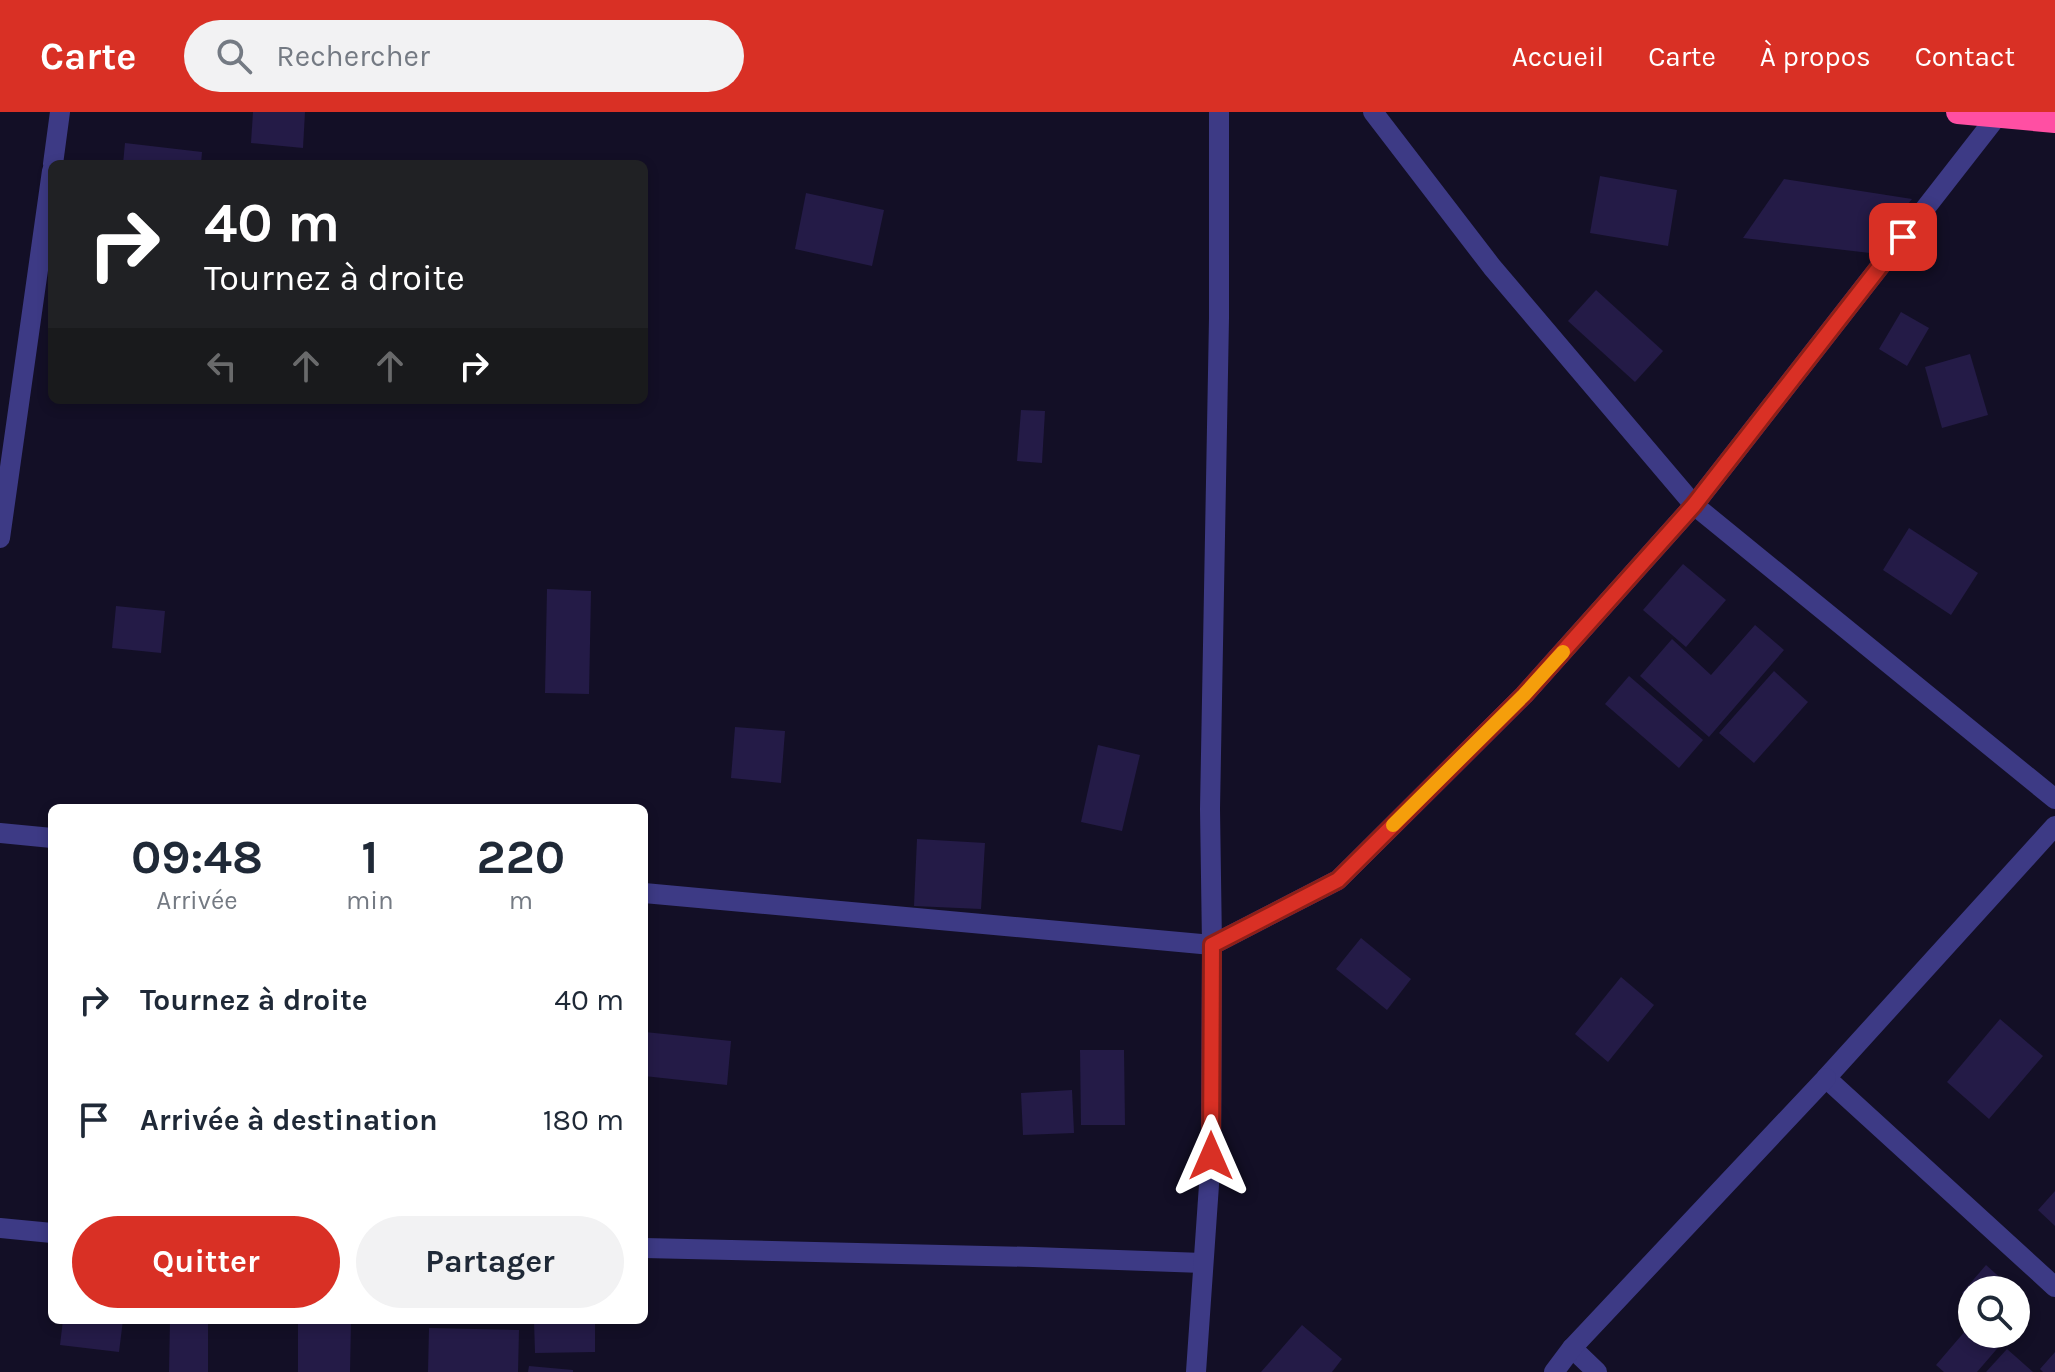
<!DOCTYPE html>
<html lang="fr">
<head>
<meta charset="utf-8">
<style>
	:root { --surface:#fff; --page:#f2f2f3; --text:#1f2937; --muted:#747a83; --accent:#d93025 }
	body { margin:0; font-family:Karla,sans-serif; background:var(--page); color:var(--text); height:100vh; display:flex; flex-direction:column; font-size:30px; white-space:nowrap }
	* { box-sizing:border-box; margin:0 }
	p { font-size:26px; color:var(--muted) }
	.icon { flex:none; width:44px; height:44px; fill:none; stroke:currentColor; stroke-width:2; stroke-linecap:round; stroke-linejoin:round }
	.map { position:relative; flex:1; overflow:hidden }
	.side { position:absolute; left:48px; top:692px; width:600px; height:520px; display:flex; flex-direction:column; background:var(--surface); border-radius:12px; box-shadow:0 4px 12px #0003 }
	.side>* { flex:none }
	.hud { position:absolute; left:48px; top:48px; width:600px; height:244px; border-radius:12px; box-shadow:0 4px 12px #0003; background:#202124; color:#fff; overflow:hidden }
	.controls { position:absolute; left:1958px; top:1164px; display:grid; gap:16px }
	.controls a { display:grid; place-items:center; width:72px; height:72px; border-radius:50%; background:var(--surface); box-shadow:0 4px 12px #0003; font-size:40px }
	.pin { position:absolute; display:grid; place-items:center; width:68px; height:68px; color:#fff; margin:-34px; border-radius:16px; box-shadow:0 4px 12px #0006 }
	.me { position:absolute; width:88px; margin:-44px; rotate:0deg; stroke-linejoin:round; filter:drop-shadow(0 0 6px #0008) }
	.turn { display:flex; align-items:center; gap:28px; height:168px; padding:0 24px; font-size:36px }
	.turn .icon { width:104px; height:104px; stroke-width:2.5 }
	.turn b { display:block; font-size:56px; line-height:68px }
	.lanes { display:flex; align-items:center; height:76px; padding:0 24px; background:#0003; justify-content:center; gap:40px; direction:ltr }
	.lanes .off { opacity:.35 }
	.eta { display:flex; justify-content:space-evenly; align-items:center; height:136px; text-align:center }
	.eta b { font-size:48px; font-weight:700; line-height:56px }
	.action { display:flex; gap:16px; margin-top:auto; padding:16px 24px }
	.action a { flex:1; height:92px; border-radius:48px; background:var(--accent); color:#fff; font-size:32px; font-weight:700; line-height:92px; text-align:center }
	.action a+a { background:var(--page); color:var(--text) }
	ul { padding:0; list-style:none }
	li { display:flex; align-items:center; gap:24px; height:120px; padding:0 24px }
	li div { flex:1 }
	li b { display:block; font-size:30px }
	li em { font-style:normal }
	header { display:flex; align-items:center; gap:48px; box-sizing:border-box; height:112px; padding:0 40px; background:var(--accent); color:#fff }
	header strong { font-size:38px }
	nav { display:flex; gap:44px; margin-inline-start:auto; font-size:28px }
	.search { width:560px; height:72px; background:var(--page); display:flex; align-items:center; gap:20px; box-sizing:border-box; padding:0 28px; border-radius:44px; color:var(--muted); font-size:30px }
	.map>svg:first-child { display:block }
</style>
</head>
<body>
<header>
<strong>Carte</strong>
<div class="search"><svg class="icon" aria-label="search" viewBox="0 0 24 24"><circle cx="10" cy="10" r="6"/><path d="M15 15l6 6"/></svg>Rechercher</div>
<nav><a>Accueil</a><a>Carte</a><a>À propos</a><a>Contact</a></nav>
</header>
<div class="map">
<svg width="2055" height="1260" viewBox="0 0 2055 1260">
	<rect width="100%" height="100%" fill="#130f26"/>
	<!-- building -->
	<g fill="#241b47">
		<polygon points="253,0 305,0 303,36 251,31"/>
		<polygon points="125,31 202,40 201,52 123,52"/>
		<polygon points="1600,64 1677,78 1668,134 1590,121"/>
		<polygon points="1784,67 1912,87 1870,141 1743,126"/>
		<polygon points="806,81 884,98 872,154 795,137"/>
		<polygon points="1596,178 1663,239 1635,270 1568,209"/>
		<polygon points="1901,200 1929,216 1907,254 1879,237"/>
		<polygon points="1970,242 1988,303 1942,316 1925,255"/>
		<polygon points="1021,298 1045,299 1042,351 1017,349"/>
		<polygon points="1909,416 1978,461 1951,503 1883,458"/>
		<polygon points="1683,452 1726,488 1686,535 1643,498"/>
		<polygon points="547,477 591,479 589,582 545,581"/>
		<polygon points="116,494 165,499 161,541 112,536"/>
		<polygon points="1755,513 1784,538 1709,625 1640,564 1672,527 1711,563"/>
		<polygon points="1774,559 1808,590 1754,651 1719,621"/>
		<polygon points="1629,564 1703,628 1679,656 1605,592"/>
		<polygon points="735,615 785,619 781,671 731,666"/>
		<polygon points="1098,633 1140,643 1122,719 1081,710"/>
		<polygon points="917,727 985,731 981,797 914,794"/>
		<polygon points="1361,826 1411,867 1387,898 1336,857"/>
		<polygon points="1621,865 1654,893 1608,950 1575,922"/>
		<polygon points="2000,907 2043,944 1989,1007 1947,970"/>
		<polygon points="645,920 731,929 727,973 644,964"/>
		<polygon points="1080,938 1124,938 1125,1013 1081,1013"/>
		<polygon points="1072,978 1074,1021 1023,1023 1021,981"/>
		<polygon points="2055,1079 2055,1114 2038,1098"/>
		<polygon points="1986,1153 2014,1178 1972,1178 1972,1190 1962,1181"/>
		<polygon points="2016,1180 2029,1192 2016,1206"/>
		<polygon points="63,1208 123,1208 119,1240 60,1233"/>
		<polygon points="170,1208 208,1208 208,1260 169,1260"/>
		<polygon points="298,1208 351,1209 350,1260 298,1260"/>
		<polygon points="534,1208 595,1208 595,1240 535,1241"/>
		<polygon points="1972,1211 1972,1222 1992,1222 2002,1231 1977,1260 1944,1260 1936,1253"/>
		<polygon points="1302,1213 1342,1247 1332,1260 1261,1260"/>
		<polygon points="429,1216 519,1218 518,1260 428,1260"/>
		<polygon points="2007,1237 2033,1260 1986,1260"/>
		<polygon points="2055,1240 2055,1260 2043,1260 2040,1257"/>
		<polygon points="529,1254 573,1258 573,1260 528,1260"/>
	</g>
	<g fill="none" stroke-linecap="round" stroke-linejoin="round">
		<!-- minor -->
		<g stroke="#3d3a85" stroke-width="20">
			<polyline points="1373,0 1492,155 1694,393 2055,687"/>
			<polyline points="53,52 60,0"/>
			<polyline points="0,426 52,59"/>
			<polyline points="2055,714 1826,966 2055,1175"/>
			<polyline points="0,721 52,726"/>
			<polyline points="644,781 1212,833 1338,768 1524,583 1694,393 1998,3"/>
			<polyline points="0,1116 52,1121"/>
			<polyline points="644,1136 1033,1145 1203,1151"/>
			<polyline points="1572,1236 1597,1260"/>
			<polyline points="1196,1260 1211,1044 1212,833 1210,697 1219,206 1219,0"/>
			<polyline points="1554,1260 1572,1236 1826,966"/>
		</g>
		<!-- highway -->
		<polyline stroke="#ff4fa3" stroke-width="24" points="1958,0 2055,9"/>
	</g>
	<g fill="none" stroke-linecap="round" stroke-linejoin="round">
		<defs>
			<polyline id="route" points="1211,1044 1212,833 1338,768 1524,583 1694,393 1903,125"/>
		</defs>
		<!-- route casing -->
		<use href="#route" stroke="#8d1f18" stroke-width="20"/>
		<!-- route -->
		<use href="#route" stroke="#d93025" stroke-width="14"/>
		<!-- slow -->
		<polyline stroke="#f59e0b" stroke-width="14" points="1393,713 1524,583 1563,540"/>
	</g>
</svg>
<div class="controls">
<a><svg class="icon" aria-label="search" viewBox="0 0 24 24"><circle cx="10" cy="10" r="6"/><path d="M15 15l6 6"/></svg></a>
</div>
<div class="pin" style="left:1903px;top:125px;background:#d93025"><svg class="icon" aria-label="arrive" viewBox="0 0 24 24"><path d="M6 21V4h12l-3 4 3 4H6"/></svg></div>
<svg class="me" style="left:1211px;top:1044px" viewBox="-20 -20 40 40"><path d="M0-17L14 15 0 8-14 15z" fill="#d93025" stroke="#fff" stroke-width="4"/></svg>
<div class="hud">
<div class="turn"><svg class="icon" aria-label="right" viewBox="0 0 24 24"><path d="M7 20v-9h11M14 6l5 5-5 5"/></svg><div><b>40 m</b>Tournez à droite</div></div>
<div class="lanes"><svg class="icon off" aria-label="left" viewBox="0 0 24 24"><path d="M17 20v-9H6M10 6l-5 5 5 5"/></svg><svg class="icon off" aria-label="ahead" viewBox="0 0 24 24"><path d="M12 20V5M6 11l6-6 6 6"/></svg><svg class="icon off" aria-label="ahead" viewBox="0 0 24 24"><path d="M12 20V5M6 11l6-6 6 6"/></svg><svg class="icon" aria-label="right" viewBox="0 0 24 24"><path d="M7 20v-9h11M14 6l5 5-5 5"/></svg></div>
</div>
<section class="side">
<div class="eta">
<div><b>09:48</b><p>Arrivée</p></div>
<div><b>1</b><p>min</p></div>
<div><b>220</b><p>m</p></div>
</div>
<ul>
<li><svg class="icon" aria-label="right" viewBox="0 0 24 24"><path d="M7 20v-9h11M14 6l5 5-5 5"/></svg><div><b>Tournez à droite</b></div><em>40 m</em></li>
<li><svg class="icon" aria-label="arrive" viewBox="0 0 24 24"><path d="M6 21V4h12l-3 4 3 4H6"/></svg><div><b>Arrivée à destination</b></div><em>180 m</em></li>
</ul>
<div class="action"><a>Quitter</a><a>Partager</a></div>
</section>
</div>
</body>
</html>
